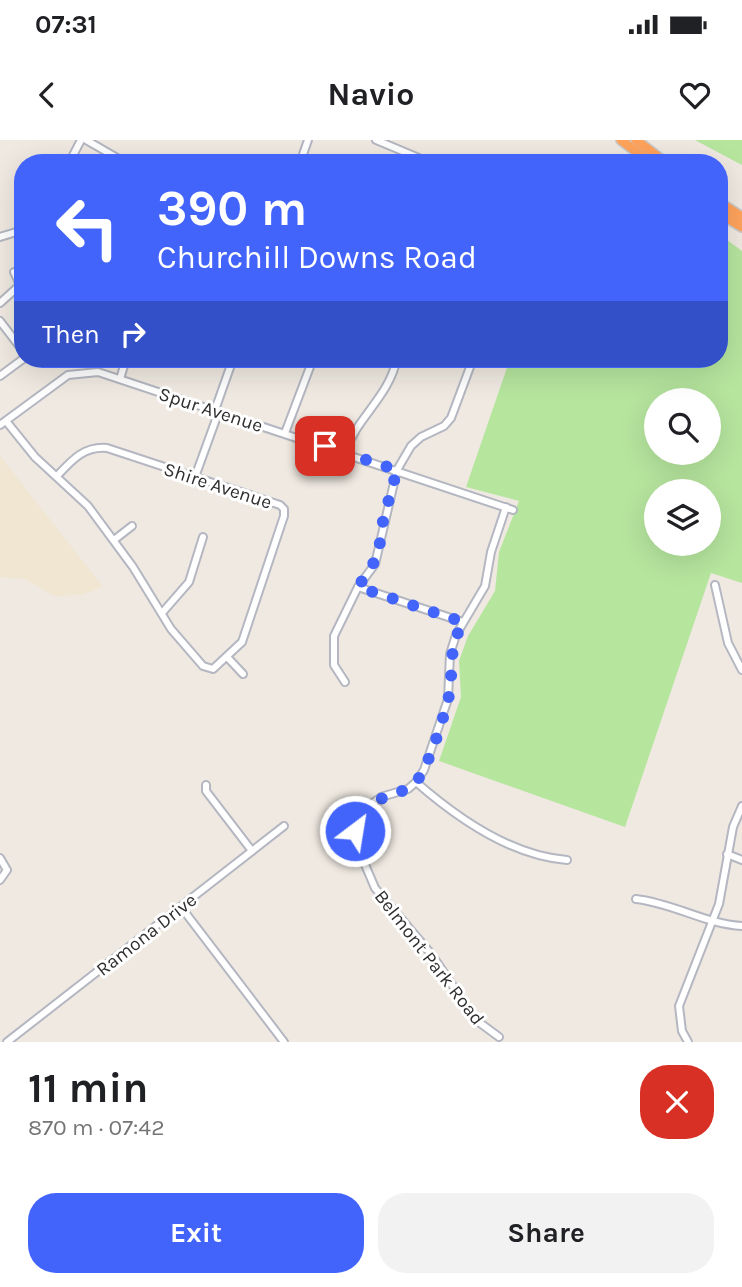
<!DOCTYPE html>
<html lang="en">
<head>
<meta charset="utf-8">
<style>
	:root { --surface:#fff; --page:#f2f2f2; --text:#202124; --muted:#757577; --accent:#4264fb }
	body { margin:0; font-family:Karla,sans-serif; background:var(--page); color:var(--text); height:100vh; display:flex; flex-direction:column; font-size:26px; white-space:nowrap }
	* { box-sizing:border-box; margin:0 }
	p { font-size:23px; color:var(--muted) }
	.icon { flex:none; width:38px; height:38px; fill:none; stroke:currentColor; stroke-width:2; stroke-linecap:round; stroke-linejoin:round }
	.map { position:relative; height:902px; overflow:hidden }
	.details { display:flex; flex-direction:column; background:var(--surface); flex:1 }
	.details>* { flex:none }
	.top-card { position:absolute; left:14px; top:14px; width:714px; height:214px; border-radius:28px; box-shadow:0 7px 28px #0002; background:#4264fb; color:#fff; overflow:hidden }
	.fabs { position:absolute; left:644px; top:248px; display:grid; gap:14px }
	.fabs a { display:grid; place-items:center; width:77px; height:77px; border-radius:50%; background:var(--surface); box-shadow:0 7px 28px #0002; font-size:35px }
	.pin { position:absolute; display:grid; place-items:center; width:60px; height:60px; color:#fff; margin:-30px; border-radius:14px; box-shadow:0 4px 10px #0006 }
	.me { position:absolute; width:77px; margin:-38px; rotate:31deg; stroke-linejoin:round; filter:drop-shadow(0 0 5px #0008) }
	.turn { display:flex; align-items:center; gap:24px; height:147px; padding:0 28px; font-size:32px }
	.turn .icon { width:91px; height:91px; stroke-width:2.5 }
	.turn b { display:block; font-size:49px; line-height:60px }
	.then { display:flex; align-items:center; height:66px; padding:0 28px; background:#0003; gap:14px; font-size:26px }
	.round { display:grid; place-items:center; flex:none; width:74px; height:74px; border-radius:28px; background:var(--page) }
	.summary { display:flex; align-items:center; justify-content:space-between; height:119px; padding:0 28px }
	h1 { font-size:42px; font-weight:700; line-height:52px }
	.cta { display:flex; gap:14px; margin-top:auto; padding:14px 28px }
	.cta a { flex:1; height:80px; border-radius:28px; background:var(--accent); color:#fff; font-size:28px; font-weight:700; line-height:80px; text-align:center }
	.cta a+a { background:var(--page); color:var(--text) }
	.status { display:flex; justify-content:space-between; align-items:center; height:49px; padding:0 35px; background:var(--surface); direction:ltr }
	.status svg { height:19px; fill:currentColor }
	header { display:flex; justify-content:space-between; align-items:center; height:91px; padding:0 28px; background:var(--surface); font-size:32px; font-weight:700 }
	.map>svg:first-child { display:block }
</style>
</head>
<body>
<div class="status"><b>07:31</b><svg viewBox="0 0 49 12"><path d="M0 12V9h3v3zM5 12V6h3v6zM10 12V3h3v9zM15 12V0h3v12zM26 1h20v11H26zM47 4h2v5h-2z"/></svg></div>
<header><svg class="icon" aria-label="back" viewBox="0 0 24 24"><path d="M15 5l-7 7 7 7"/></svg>Navio<svg class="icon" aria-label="heart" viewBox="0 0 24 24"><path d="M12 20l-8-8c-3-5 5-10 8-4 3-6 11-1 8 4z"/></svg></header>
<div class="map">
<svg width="742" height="902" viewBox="0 0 742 902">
	<rect width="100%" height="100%" fill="#efe9e1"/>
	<!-- education -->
	<polygon fill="#f0e6d1" points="0,317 0,316 103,447 81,455 54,456 25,439 0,437"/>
	<!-- green -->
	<g fill="#b6e59e" fill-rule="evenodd">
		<polygon points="695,0 742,0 742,25"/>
		<path d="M719,94L742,111V443L711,433L625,687L439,621L461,557L459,521L468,496L495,451L499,412L519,361L466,347L510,219H719ZM656,261H709V313H656ZM656,352H709V404H656Z"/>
	</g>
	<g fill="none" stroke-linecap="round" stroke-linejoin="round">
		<defs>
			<g id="minor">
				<polyline points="86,0 126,23"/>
				<polyline points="376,0 431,23"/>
				<polyline points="69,23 81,0"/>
				<polyline points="300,23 308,0"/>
				<polyline points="0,97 23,90"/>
				<polyline points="0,163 20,145 14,132"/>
				<polyline points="0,181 23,211"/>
				<polyline points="0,236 23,219"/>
				<polyline points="120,239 126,219"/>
				<polyline points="215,270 233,219"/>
				<path d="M6,281L35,317L88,366L133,427L171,489L203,526L213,529L242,502L284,376V369L280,365L107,308C84,306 72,320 57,336"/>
				<polyline points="0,285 68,235 98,232 513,370"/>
				<polyline points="285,293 313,219"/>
				<path d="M345,312C358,276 388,258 397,219"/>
				<polyline points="195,337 219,271"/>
				<polyline points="114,400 132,386"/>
				<polyline points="715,445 728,503 742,530"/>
				<polyline points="358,447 463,482"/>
				<polyline points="162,473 189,442 203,397"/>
				<polyline points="228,518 243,534"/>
				<polyline points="345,542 334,525 334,496 358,447 375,424 397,330 411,306 421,297 444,286 451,278 473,219"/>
				<path d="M416,642C456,677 512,716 567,720"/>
				<polyline points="206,645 206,651 252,711"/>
				<polyline points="727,714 742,720"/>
				<polyline points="0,718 7,730 0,740"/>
				<path d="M636,759C673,763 705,784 742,786"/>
				<polyline points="181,767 284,902"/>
				<polyline points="499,897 476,880 432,815 375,748 354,699 359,676 365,669 381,657 408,649 416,642 424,630 448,559 450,514 456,495 485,446 491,412 506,367"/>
				<polyline points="7,902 284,686"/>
				<polyline points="688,902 682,891 679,866 719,764 733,687 742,666"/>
			</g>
			<g id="highway">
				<polyline points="621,0 651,23"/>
				<polyline points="636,0 666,23"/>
				<polyline points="719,62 742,77"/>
				<polyline points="719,73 742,87"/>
			</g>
		</defs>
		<!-- minor casing -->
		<use href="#minor" stroke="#b4b7c1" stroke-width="10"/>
		<!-- highway casing -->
		<use href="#highway" stroke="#c9c9c9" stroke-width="12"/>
		<!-- minor -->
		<use href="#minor" stroke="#fff" stroke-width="6"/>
		<!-- highway -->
		<use href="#highway" stroke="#ffa35c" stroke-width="9"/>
	</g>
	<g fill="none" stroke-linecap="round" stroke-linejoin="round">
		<!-- route -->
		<path stroke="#4264fb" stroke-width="12" stroke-dasharray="0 21.6" d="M325,306L397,330L383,381L378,416L358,447L463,482C446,514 455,530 448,560C442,583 433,611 423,631C406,666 369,643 355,691"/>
	</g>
	<g text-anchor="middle" stroke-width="6" stroke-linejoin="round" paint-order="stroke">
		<!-- street labels -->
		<g font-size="19" fill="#2e2e2e" stroke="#fff">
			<text transform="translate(211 269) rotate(18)" y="7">Spur Avenue</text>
			<text transform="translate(218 345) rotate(18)" y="7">Shire Avenue</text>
			<text transform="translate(146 794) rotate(-38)" y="7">Ramona Drive</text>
			<text transform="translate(430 817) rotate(52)" y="7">Belmont Park Road</text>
		</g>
	</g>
</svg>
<div class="fabs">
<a><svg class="icon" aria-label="search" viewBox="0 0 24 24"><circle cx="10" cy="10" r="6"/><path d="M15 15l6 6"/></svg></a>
<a><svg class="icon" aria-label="layers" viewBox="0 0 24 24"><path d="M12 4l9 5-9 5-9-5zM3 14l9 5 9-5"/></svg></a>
</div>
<div class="pin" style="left:325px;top:306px;background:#d93025"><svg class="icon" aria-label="arrive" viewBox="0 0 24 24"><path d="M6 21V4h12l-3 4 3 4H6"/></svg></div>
<svg class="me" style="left:355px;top:691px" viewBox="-20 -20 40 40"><circle r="17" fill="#4264fb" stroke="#fff" stroke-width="3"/><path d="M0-11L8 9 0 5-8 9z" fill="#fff"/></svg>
<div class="top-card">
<div class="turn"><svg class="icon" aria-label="left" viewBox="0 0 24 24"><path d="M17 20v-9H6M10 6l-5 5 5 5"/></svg><div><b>390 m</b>Churchill Downs Road</div></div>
<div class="then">Then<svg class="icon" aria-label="right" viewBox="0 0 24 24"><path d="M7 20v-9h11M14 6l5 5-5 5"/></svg></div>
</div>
</div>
<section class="details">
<div class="summary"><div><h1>11 min</h1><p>870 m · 07:42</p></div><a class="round" style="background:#d93025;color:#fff"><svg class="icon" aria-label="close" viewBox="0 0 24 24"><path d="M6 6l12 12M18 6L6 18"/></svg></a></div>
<div class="cta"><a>Exit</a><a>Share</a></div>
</section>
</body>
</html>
